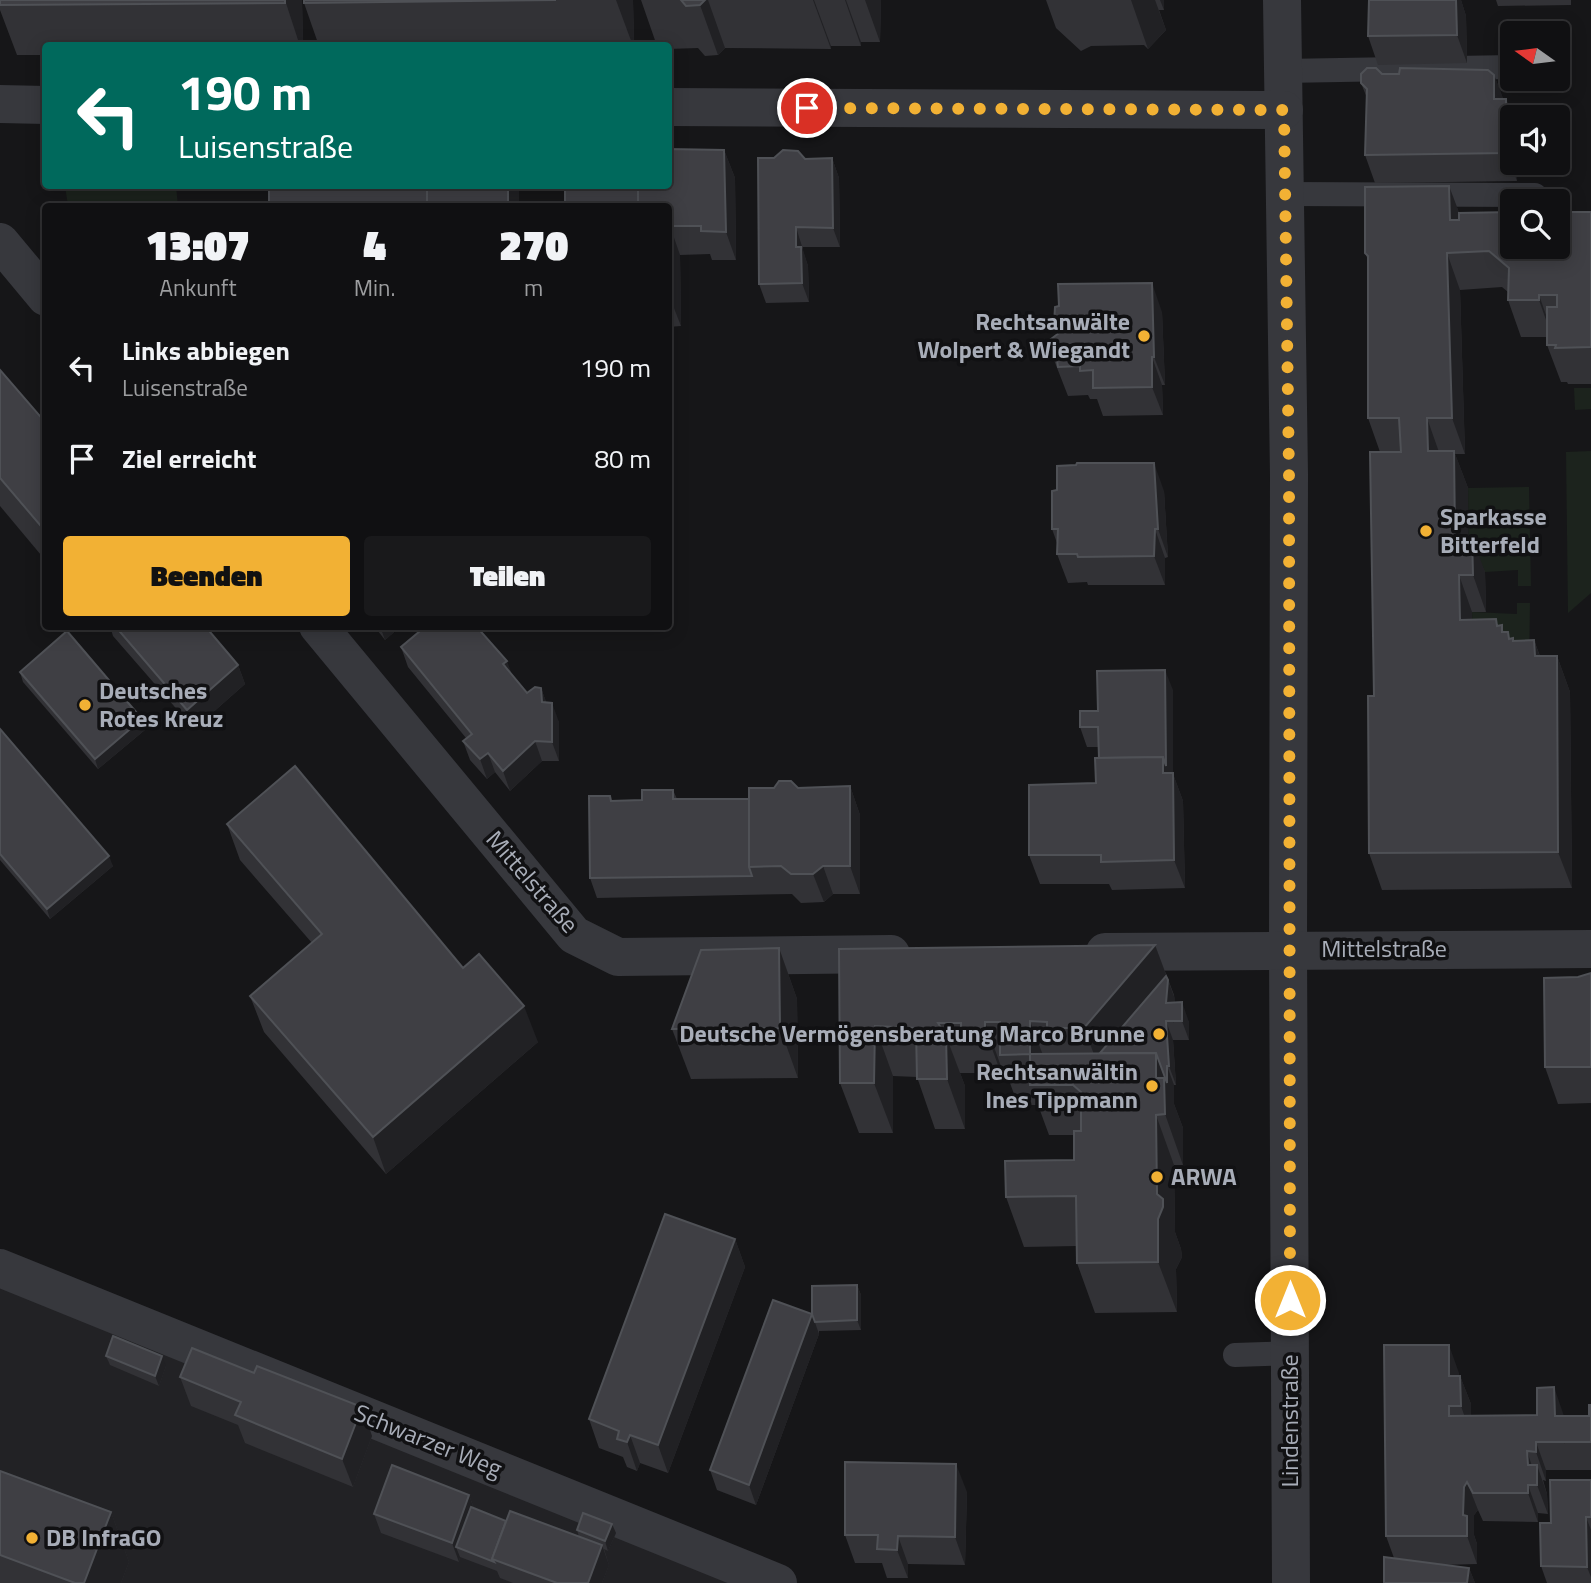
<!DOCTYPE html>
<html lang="de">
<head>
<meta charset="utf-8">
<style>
	:root { --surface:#101012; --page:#19191b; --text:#f1f3f6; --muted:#9c9d9f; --line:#303032; --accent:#f2b134 }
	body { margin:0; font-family:"Titillium Web",sans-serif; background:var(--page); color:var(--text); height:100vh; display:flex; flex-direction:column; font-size:26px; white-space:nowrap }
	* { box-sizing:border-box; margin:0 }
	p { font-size:23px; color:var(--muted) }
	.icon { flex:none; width:38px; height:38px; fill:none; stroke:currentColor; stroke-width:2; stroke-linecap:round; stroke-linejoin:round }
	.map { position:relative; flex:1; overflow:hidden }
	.drawer { position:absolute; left:42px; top:203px; width:630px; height:427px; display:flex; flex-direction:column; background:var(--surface); border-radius:7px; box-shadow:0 4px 18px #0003,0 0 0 2px var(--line) }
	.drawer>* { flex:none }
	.banner { position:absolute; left:42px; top:42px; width:630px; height:147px; border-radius:7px; box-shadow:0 4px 18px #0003,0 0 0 2px var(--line); background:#00695c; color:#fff; overflow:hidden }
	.needle { width:46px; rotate:284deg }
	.fabs { position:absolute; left:1500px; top:21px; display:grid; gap:14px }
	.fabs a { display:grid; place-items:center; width:70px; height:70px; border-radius:7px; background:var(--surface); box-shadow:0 4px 18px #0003,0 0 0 2px var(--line); font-size:35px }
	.pin { position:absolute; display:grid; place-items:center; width:60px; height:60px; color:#fff; margin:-30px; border:4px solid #fff; border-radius:50%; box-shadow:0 2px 7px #0007 }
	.me { position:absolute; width:77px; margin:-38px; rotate:0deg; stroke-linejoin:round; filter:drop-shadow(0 0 5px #0008) }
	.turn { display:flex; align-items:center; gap:24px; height:147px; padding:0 21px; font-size:32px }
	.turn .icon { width:91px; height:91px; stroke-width:2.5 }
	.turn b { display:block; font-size:49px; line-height:60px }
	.eta { display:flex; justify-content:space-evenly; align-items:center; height:119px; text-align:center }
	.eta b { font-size:42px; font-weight:800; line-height:49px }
	.cta { display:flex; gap:14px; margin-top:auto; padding:14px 21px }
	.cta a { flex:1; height:80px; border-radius:7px; background:var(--accent); color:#111; font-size:28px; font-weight:800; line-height:80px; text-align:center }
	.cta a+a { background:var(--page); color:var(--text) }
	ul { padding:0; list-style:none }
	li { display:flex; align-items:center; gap:21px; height:91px; padding:0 21px }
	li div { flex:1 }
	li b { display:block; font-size:26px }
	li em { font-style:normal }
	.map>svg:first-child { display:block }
</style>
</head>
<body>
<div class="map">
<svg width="1591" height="1583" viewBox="0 0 1591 1583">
	<rect width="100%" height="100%" fill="#161618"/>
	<!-- built -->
	<polygon fill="#222225" points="0,1279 759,1583 0,1583"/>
	<!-- green -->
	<g fill="#1c231d">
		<polygon points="65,186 176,186 178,206 68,206"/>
		<polygon points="1574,388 1591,388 1591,409 1575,410"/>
		<polygon points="1591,451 1591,593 1568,613 1566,452"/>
		<polygon points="1529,487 1531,586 1518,586 1518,570 1469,573 1468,488"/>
		<polygon points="1517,603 1530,603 1529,668 1473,657 1472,612 1517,614"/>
	</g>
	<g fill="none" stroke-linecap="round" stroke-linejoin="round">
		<!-- service -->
		<g stroke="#37383d" stroke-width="24">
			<polyline points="1283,71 1512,67"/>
			<polyline points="1285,194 1535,195"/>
			<polyline points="1235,1355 1290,1353"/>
		</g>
		<!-- minor -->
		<g stroke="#37383d" stroke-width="38">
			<polyline points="1282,0 1289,475 1288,949 1291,1583"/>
			<polyline points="0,104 46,105"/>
			<polyline points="668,107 1284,110"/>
			<polyline points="0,242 46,297"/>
			<polyline points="318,626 574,935 618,957 891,954"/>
			<polyline points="1105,952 1591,949"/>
			<polyline points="0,1268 778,1583"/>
		</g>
	</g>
	<!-- wall -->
	<g fill="#323236">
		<polygon points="0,0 302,0 303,46 46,46 46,55 17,55 0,10"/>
		<polygon points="304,0 633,0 634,46 319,46 304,3"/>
		<polygon points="641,0 881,0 880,42 861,42 861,46 831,46 831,49 725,48 718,55 705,56 698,48 668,49 668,46 657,46"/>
		<polygon points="1046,0 1164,0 1164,10 1159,10 1166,30 1148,49 1144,45 1091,46 1081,51 1056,28"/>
		<polygon points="1369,0 1461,0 1466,16 1467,63 1378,65 1368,36"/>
		<polygon points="1496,0 1571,0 1571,5 1498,6"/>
		<polygon points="1382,74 1494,75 1503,99 1506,99 1513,117 1512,163 1517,163 1517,181 1375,183 1365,155 1367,98 1361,83"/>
		<polygon points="724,150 735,178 736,260 712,260 710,254 680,255 681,326 668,327 668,206"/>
		<polygon points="832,158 839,178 840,247 803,247 803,251 808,266 809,302 766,303 759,284 805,159"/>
		<polygon points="1449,186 1459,213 1591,212 1591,384 1568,384 1567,382 1561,382 1547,345 1547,337 1521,337 1508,300 1508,292 1502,287 1460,290 1465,454 1455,454 1468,488 1468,536 1485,572 1486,612 1472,612 1472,620 1499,626 1511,639 1514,641 1534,640 1540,656 1557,656 1570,692 1572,888 1382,890 1369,853 1380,452 1368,418 1368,260 1365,253"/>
		<polygon points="1162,312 1165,385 1162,385 1163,415 1103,416 1097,399 1090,399 1088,395 1068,396 1047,342 1058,334 1054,325"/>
		<polygon points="0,370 46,423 46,561 0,506"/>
		<polygon points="1164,491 1168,557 1165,558 1165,585 1088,585 1087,582 1068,583 1057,554 1057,543 1052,529"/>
		<polygon points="110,626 205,626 238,665 245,684 194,729 113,636"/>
		<polygon points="374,626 401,626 385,640"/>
		<polygon points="426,626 501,626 494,632 482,629 481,632 513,676 527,693 541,688 546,702 559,722 559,761 542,761 510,791 495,772 487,779 470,760 463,741 466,738 408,667 401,647"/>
		<polygon points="20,672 146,729 98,769 23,682"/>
		<polygon points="1173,690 1173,774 1183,801 1185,888 1112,890 1109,884 1040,884 1029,855 1096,783 1099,747 1087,747 1080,727 1098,711"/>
		<polygon points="0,729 113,866 50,919 0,860"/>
		<polygon points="850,786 860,815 860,894 833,894 824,902 801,903 792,894 597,898 590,878 612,801 642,800 673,790 677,799 749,799 798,788"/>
		<polygon points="227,824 538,1042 386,1174 264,1032 250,996 312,943 240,860"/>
		<polygon points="1155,945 1174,995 1175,1003 1189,1022 1189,1040 1173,1040 1176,1085 1174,1085 1174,1104 1183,1128 1183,1165 1174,1165 1175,1232 1181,1249 1182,1257 1176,1269 1177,1312 1095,1313 1077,1263 1077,1246 1024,1247 1006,1197 1074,1160 1074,1135 1049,1135 1038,1105 1018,1105 1006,1072 1003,1072 1003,1079 979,1079 977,1073 960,1073 965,1086 965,1129 935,1129 917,1077 893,1076 893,1133 859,1133 840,1083 839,949"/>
		<polygon points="779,948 797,999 798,1078 691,1079 672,1029"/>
		<polygon points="1591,973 1591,1103 1558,1104 1545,1067 1578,977"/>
		<polygon points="735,1239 745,1267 668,1473 640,1463 637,1471 627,1467 623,1457 599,1448 589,1419"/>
		<polygon points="857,1285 861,1295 861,1330 819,1331 819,1334 756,1505 717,1490 710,1470 812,1314"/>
		<polygon points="106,1356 166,1366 159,1386 110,1365"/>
		<polygon points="1459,1373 1459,1376 1460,1376 1471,1404 1471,1416 1589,1416 1591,1405 1591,1470 1546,1470 1546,1481 1543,1480 1547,1494 1548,1514 1538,1513 1538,1522 1483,1521 1478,1510 1474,1515 1474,1535 1477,1544 1477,1564 1441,1565 1469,1568 1475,1583 1384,1583 1394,1558 1386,1536"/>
		<polygon points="180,1377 362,1407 372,1436 353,1487 245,1443 238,1425 191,1406"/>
		<polygon points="0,1471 111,1512 129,1562 121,1583 0,1583"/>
		<polygon points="1591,1480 1591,1583 1547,1583 1541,1566 1551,1523"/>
		<polygon points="967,1492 965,1565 908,1564 908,1578 887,1578 882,1563 855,1563 845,1535"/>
		<polygon points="469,1495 474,1508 506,1521 579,1537 577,1530 616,1533 608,1551 604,1549 609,1565 602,1583 513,1583 500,1578 497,1571 460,1557 459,1562 381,1533 374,1514"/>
	</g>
	<!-- shaded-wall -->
	<g fill="#212124">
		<polygon points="285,0 302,0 303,46 300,46"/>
		<polygon points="616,0 633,0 634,46 633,46"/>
		<polygon points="705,0 708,0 725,48 718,55 700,5"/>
		<polygon points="813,0 814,0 831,46 831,49"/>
		<polygon points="845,0 846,0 861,42 861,46"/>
		<polygon points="865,0 881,0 880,42"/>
		<polygon points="1131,0 1155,0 1166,30 1148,49"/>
		<polygon points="1160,0 1164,0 1164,10"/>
		<polygon points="1455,0 1461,0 1466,16 1467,63 1457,35"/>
		<polygon points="1494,75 1505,103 1494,99"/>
		<polygon points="1506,99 1513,117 1512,163 1517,163 1517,181 1507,153"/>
		<polygon points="724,150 735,178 736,260 726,232"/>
		<polygon points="832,158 839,178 840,247 833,228"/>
		<rect x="508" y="186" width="11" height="20"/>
		<polygon points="1449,186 1463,223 1450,220"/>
		<polygon points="670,226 680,255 681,326 670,298"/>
		<polygon points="796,227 808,266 809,302 802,283 796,247"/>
		<polygon points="1447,253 1460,290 1465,454 1452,418"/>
		<polygon points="1152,283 1162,312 1165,385 1154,357"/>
		<polygon points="1539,295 1552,332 1552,337 1539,300"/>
		<polygon points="1152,357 1162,385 1163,415 1152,387"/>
		<polygon points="1427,418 1440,455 1428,451"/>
		<polygon points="1454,451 1468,488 1469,573 1455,536"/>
		<polygon points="1154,463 1164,491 1168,557 1158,529"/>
		<polygon points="1155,529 1165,558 1165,585 1154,556"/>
		<polygon points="1472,536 1485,572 1486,612 1473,575"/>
		<polygon points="1459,575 1472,612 1473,657 1460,620"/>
		<polygon points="380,626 401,626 385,640"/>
		<polygon points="492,626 501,626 494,632"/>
		<polygon points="1534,640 1547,677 1535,656"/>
		<polygon points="1557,656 1570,692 1572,888 1558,852"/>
		<polygon points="507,661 514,680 503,664"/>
		<polygon points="238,665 245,684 194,729 187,710"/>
		<polygon points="1165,670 1173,690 1173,774 1183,801 1185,888 1174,860 1163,773"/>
		<polygon points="541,688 548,707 542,702"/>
		<polygon points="552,703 559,722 559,761 552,742"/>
		<polygon points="142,719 146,729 98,769 95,759"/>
		<polygon points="535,741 542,761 510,791 503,771"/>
		<polygon points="488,753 495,772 487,779 480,759"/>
		<polygon points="850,786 860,815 860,894 850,866"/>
		<polygon points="109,856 113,866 50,919 47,909"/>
		<polygon points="823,866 833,894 824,902 813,874"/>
		<polygon points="1155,945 1175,999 1174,1023 1167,1003 1103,1078 1084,1028"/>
		<polygon points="779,948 797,999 798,1078 780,1028"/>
		<polygon points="1182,1002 1189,1022 1189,1040 1182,1021"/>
		<polygon points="524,1006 538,1042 386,1174 373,1137"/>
		<polygon points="1030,1021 1049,1071 1030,1054"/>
		<polygon points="1166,1021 1173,1040 1176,1085 1169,1066"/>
		<polygon points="985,1022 1003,1072 1003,1079 985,1029"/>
		<polygon points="875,1026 893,1076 893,1133 874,1083"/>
		<polygon points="946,1036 965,1086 965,1129 947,1079"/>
		<polygon points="1156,1053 1167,1066 1174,1085 1174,1104 1183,1128 1183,1165 1165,1114 1156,1078"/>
		<polygon points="1156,1115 1174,1165 1175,1232 1181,1249 1182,1257 1176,1269 1177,1312 1158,1262"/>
		<polygon points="735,1239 745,1267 668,1473 658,1445"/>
		<polygon points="857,1285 861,1295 861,1330 857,1320"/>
		<polygon points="812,1314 819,1334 756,1505 749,1485"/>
		<polygon points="1449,1345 1459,1373 1459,1405 1449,1376"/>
		<polygon points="162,1356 166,1366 159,1386 155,1376"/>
		<polygon points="1460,1376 1471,1404 1471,1435 1461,1406"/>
		<polygon points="1554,1387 1564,1416 1565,1444 1555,1416"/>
		<polygon points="362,1407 372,1436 353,1487 342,1459"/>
		<polygon points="630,1435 640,1463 637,1471 627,1442"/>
		<polygon points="1536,1442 1546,1470 1546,1481 1536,1452"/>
		<polygon points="1527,1451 1537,1481 1537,1465 1547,1494 1548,1514 1537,1485 1528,1465"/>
		<polygon points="956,1464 967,1492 965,1565 955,1537"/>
		<polygon points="1467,1482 1478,1510 1474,1515 1474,1535 1477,1544 1477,1564 1467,1536 1463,1515 1464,1487"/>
		<polygon points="1528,1485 1538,1513 1538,1522 1528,1493"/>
		<polygon points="469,1495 476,1514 456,1547 460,1557 459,1562 452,1543"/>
		<polygon points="111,1512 129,1562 121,1583 84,1583"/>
		<polygon points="1586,1517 1591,1530 1591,1577 1587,1567"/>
		<polygon points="612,1524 616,1533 608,1551 605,1541"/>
		<polygon points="898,1536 908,1564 908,1578 897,1550"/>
		<polygon points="602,1545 609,1565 602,1583 588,1583"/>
		<polygon points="1469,1568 1475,1583 1467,1583"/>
	</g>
	<!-- building -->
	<g fill="#3f3f44" stroke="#4f5156" stroke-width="2">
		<polygon points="0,0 285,0 285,3 0,5"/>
		<polygon points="304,0 556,0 304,3"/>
		<polygon points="681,0 705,0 700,5 686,6"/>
		<polygon points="1369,0 1456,0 1457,35 1368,36"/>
		<polygon points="1367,68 1376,68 1382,74 1399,74 1400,68 1488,70 1494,75 1494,99 1506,99 1507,153 1365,155 1367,89 1361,83 1361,74"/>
		<polygon points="668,149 724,150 726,232 701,231 701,226 670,226 670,298 668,298 668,206 638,206 638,186 668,186"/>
		<polygon points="783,150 798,151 805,159 832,158 833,228 796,227 796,247 801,247 802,283 759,284 758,158 774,158"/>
		<rect x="269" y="186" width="158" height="20"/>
		<rect x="427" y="186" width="81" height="20"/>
		<rect x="565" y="186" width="73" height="20"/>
		<polygon points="1449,186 1450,220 1459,220 1459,213 1512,212 1512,247 1558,247 1558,212 1591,212 1591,347 1555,348 1556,345 1547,345 1547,307 1557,307 1557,295 1539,295 1539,300 1508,300 1509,268 1489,251 1447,253 1452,418 1427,418 1428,451 1454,451 1455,536 1472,536 1473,575 1459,575 1460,620 1496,619 1497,626 1502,625 1502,632 1508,632 1509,639 1513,638 1513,641 1534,640 1535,656 1557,656 1558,852 1369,853 1368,696 1374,696 1370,452 1401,452 1399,418 1368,418 1368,256 1365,253 1365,187"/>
		<polygon points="1152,283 1154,357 1152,357 1152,387 1093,388 1093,370 1080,371 1080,366 1058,367 1057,360 1047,342 1059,333 1059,324 1054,325 1055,307 1059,306 1058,284"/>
		<polygon points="0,370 46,423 46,532 0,478"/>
		<polygon points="1077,463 1154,463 1158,529 1155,529 1154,556 1078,557 1077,554 1057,554 1058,529 1052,529 1052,491 1057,490 1057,466 1076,465"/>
		<polygon points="115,626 205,626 238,665 187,710"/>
		<polygon points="426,626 476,626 507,661 503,664 527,693 535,687 541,688 542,702 552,703 552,742 535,741 503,771 488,753 480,759 463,741 472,734 401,647"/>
		<polygon points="67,631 142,719 95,759 20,672"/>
		<polygon points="1165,670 1166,766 1163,757 1099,758 1098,727 1080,727 1080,711 1098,711 1097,671"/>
		<polygon points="0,729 109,856 47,909 0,854"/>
		<polygon points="1163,757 1163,773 1173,773 1174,860 1101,862 1101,855 1029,855 1029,785 1096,783 1095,758"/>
		<polygon points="295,766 463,968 479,954 524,1006 373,1137 250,996 322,934 227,824"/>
		<polygon points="779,781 791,781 798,788 850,786 850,866 823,866 813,874 791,874 781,866 749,867 749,788 774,788"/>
		<polygon points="642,790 673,790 673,799 749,799 749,867 752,876 590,878 589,796 610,796 611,801 642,800"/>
		<polygon points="1155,945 1084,1028 1047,1028 1047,1022 1030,1021 1030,1054 1156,1053 1156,1078 1164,1078 1165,1114 1156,1115 1157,1194 1163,1199 1163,1207 1158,1219 1158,1262 1077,1263 1076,1196 1006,1197 1005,1161 1074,1160 1074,1131 1081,1131 1081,1092 1073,1085 1030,1085 1030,1054 1000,1055 1000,1022 985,1022 985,1029 961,1029 961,1023 938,1023 946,1036 947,1079 917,1079 916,1028 875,1026 874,1083 840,1083 839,949"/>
		<polygon points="779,948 780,1028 672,1029 701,950"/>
		<polygon points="1591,973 1591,1067 1545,1067 1544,978 1578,977"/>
		<polygon points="1166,976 1168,980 1166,1003 1182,1002 1182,1021 1166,1021 1169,1066 1167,1066 1167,1083 1156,1053 1100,1053"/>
		<polygon points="665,1214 735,1239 658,1445 630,1435 627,1442 617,1439 619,1431 589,1419"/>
		<polygon points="857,1285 857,1320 815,1322 812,1314 812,1315 812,1286"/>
		<polygon points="773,1300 812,1314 749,1485 710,1470"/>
		<polygon points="113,1336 162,1356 155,1376 106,1356"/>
		<polygon points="1384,1345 1449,1345 1449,1376 1460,1376 1461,1406 1449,1406 1449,1416 1537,1415 1537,1388 1554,1387 1555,1416 1589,1416 1589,1405 1591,1405 1591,1442 1536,1442 1536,1452 1527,1451 1528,1465 1537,1465 1537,1485 1528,1485 1528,1493 1473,1493 1467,1482 1464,1487 1463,1515 1467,1516 1467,1536 1386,1536"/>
		<polygon points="192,1348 254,1373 257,1366 362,1407 342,1459 235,1415 241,1402 180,1377"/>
		<polygon points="845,1462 956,1464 955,1537 898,1536 897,1550 877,1549 878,1535 845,1535"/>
		<polygon points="392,1465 469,1495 452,1543 374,1514"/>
		<polygon points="0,1471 111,1512 84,1583 75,1583 0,1555"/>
		<polygon points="1550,1480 1591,1480 1591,1517 1586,1517 1587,1567 1541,1566 1540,1523 1551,1523"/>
		<polygon points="471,1507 506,1521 492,1559 494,1562 456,1547"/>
		<polygon points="510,1511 602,1545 588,1583 557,1583 492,1559"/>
		<polygon points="583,1513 612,1524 605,1541 577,1530"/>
		<polygon points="1384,1557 1469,1568 1467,1583 1384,1583"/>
	</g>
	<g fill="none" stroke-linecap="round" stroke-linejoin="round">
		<!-- route -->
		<polyline stroke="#f2b134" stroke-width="12" stroke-dasharray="0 21.6" points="807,108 1284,110 1289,475 1290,1300"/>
	</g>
	<!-- markers -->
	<g fill="#f2b134" stroke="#111113" stroke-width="2.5">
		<circle cx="1144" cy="336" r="7"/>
		<circle cx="1426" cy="531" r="7"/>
		<circle cx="85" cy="705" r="7"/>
		<circle cx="1159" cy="1034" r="7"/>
		<circle cx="1152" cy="1086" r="7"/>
		<circle cx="1157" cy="1177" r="7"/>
		<circle cx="32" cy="1538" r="7"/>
	</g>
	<g text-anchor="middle" stroke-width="7" stroke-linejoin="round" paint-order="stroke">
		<!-- poi labels -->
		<g font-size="24" font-weight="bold" fill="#a8adb8" stroke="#111113" text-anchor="start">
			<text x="1130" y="330" text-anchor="end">Rechtsanwälte<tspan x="1130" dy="28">Wolpert &amp; Wiegandt</tspan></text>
			<text x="1440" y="525">Sparkasse<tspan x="1440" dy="28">Bitterfeld</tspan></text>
			<text x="99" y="699">Deutsches<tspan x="99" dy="28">Rotes Kreuz</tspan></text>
			<text x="1145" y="1042" text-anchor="end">Deutsche Vermögensberatung Marco Brunne</text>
			<text x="1138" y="1080" text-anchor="end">Rechtsanwältin<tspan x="1138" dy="28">Ines Tippmann</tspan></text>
			<text x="1171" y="1185">ARWA</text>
			<text x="46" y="1546">DB InfraGO</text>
		</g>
		<!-- street labels -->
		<g font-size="24" fill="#a8adb8" stroke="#111113">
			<text transform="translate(532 882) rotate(49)" y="8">Mittelstraße</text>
			<text x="1384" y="957">Mittelstraße</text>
			<text transform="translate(1290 1421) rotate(-90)" y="8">Lindenstraße</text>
			<text transform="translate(428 1441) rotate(22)" y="8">Schwarzer Weg</text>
		</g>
	</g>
</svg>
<div class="fabs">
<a><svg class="needle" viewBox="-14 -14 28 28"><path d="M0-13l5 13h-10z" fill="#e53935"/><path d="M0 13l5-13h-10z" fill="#9c9d9f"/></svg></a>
<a><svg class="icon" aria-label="sound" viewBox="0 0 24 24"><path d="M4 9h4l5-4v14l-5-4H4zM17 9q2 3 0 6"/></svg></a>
<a><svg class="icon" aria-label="search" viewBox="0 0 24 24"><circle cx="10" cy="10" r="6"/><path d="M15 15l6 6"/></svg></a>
</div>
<div class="pin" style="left:807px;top:108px;background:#d93025"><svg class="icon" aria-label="arrive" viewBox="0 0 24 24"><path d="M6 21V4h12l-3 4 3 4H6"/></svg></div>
<svg class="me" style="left:1290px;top:1300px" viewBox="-20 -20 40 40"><circle r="17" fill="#f2b134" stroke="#fff" stroke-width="3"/><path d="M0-11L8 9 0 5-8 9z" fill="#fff"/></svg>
<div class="banner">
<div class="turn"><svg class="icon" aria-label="left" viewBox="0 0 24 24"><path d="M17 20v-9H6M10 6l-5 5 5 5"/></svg><div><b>190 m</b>Luisenstraße</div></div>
</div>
<section class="drawer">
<div class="eta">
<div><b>13:07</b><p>Ankunft</p></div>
<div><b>4</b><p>Min.</p></div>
<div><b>270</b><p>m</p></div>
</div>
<ul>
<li><svg class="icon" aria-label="left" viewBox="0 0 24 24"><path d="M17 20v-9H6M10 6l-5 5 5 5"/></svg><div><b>Links abbiegen</b><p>Luisenstraße</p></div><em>190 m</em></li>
<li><svg class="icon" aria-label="arrive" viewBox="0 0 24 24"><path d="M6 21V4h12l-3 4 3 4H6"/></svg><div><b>Ziel erreicht</b></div><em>80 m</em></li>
</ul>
<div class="cta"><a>Beenden</a><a>Teilen</a></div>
</section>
</div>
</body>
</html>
